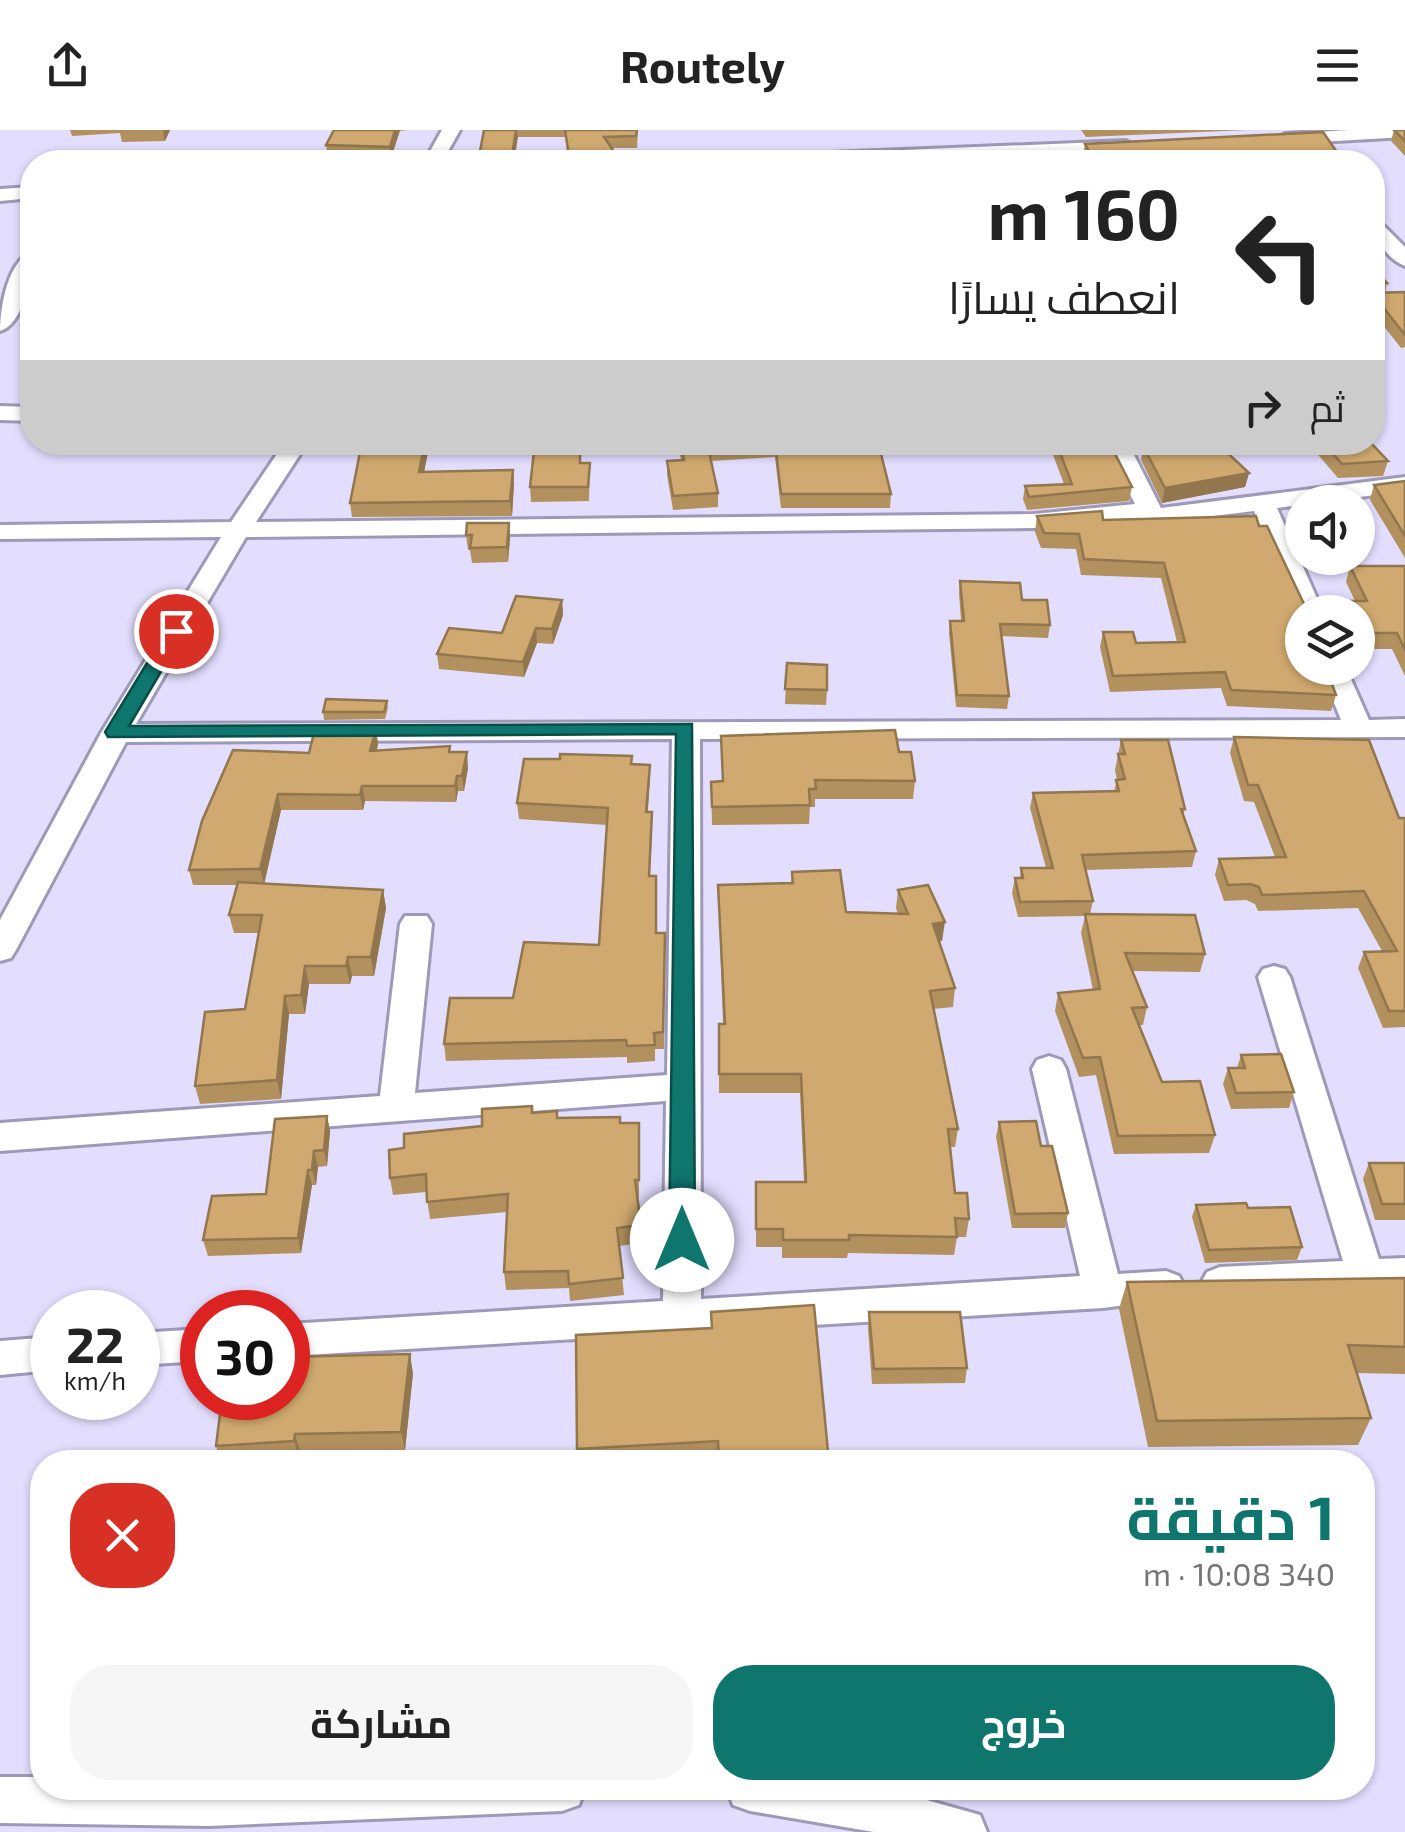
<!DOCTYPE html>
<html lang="ar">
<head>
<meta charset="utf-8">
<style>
	:root { --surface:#fff; --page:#f6f6f6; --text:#222; --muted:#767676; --accent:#0f766e }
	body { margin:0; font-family:"Exo 2",Cairo,sans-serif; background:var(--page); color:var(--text); direction:rtl; height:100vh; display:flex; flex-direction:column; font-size:38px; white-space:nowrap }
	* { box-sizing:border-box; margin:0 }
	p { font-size:32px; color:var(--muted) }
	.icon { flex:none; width:55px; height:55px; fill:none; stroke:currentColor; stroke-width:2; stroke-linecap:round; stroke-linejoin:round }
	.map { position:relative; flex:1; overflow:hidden; direction:ltr }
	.side { position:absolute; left:30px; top:1320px; width:1345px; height:350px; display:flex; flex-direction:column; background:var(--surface); border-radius:40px; box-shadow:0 2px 8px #0004; direction:rtl }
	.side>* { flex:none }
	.hud { position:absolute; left:20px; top:20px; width:1365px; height:305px; border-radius:40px; box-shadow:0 2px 8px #0004; direction:rtl; background:#fff; color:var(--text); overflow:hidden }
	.controls { position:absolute; left:1285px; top:355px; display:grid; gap:20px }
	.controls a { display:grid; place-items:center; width:90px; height:90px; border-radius:50%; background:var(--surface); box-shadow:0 2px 8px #0004; font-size:50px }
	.speed { position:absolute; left:30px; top:1160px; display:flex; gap:20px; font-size:50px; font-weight:700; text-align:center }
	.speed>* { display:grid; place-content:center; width:130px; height:130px; border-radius:50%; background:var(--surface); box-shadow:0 2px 8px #0004; line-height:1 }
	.speed small { font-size:25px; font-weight:400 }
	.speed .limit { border:15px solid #d22; background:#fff; color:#111 }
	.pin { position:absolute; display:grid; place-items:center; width:85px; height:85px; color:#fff; margin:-42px; border:5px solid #fff; border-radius:50%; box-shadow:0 2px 10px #0007 }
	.me { position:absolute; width:110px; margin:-55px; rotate:0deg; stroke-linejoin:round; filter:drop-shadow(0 0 8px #0008) }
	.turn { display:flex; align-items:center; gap:35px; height:210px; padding:0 40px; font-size:45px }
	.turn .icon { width:130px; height:130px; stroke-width:2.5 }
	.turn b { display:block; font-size:70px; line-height:85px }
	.then { display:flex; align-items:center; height:95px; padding:0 40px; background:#0003; gap:20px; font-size:38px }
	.round { display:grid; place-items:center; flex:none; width:105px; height:105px; border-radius:40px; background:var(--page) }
	.summary { display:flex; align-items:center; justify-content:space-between; height:170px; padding:0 40px }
	h1 { font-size:60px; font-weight:700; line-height:75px; color:var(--accent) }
	.action { display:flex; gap:20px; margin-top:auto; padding:20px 40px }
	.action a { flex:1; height:115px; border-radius:40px; background:var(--accent); color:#fff; font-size:40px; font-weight:700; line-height:115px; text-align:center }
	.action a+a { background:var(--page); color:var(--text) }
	header { display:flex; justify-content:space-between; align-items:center; height:130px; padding:0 40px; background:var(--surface); font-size:45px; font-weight:700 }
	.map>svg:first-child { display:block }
</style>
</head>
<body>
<header><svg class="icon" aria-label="menu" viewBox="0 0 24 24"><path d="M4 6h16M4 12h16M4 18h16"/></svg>Routely<svg class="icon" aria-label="share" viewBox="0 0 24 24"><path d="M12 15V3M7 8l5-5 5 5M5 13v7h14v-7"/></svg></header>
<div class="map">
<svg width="1405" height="1702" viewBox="0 0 1405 1702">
	<rect width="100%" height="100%" fill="#e3defe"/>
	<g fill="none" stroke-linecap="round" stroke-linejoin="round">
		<defs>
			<g id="minor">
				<polygon points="442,0 460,0 442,32 424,32"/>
				<polygon points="1349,0 1405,0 1405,7 1285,14 1276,9 1285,4"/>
				<polygon points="1126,11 1135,16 1132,20 852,32 722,32 731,27"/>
				<polygon points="32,57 32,68 0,71 0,59"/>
				<path d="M1372,84L1405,117V136C1385,128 1372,105 1372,84Z"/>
				<path d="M32,122C33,143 24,194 0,201C0,179 7,131 32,122Z"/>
				<polygon points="0,276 32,277 32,291 0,290"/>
				<polygon points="285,312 308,312 256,392 1034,384 1135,374 1109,323 1110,312 1133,312 1133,323 1161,378 1405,347 1405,361 1277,378 1323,482 1302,482 1302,488 1254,381 1148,394 1137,389 1034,398 246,407 136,594 1341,590 1320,538 1346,538 1369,590 1405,589 1405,607 700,609 701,1169 1080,1146 1032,939 1037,930 1049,926 1061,930 1066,939 1118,1144 1166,1141 1179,1146 1185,1157 1179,1168 1103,1178 288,1226 288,1194 663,1171 666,971 0,1021 0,993 380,966 400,794 405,786 427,786 432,794 415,963 667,945 672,609 126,612 16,820 11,828 0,831 0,790 101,603 221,407 0,409 0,395 231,392"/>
				<polygon points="1274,836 1285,839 1290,847 1379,1129 1405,1128 1405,1158 1220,1169 1207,1164 1201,1153 1207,1142 1220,1137 1343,1131 1258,847 1263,839"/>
				<polygon points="202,1199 202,1231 138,1235 138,1203"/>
				<polygon points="52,1207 52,1240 0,1245 0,1211"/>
				<polygon points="0,1647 42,1647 42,1658 585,1658 579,1675 562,1681 209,1696 0,1693"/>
				<polygon points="727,1658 884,1658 980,1685 987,1702 874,1702 750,1681 733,1675"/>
			</g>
		</defs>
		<!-- minor casing -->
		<use href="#minor" stroke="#9e99b7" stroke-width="6"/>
		<!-- minor -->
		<use href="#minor" fill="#fff" fill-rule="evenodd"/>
	</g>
	<!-- wall -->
	<g fill="#b2915f">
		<polygon points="70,0 170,0 165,11 122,12 120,3 72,6"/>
		<polygon points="334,0 409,0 400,1 391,28 328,26 326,15"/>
		<polygon points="484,0 638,0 637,18 612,18 621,32 569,32 565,7 518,7"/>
		<polygon points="1081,0 1248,0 1086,7"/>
		<polygon points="1394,0 1405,0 1405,26 1391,11"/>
		<polygon points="1085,14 1341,28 1340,32 1086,32 1083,26"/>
		<polygon points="1372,90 1377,98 1374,111 1372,111"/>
		<polygon points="1372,135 1387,153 1385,163 1405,162 1405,217 1401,218 1372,181"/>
		<polygon points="362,312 427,312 428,322 424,342 513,340 514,354 512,386 352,387 350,373"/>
		<polygon points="677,312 878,312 891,364 890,378 781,378 775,327 711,331 718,363 718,377 673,380 667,345 667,331 681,330"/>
		<polygon points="1022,312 1109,312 1132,357 1129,371 1027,380 1023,369 1025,356 1064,354 1050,317 1024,318"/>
		<polygon points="1307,312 1370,312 1388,331 1383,346 1338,348"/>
		<polygon points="1143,316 1249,343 1245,357 1162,373 1141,330"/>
		<polygon points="580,333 590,333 589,371 531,372 530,357"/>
		<polygon points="1405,351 1405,428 1370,370 1374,355"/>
		<polygon points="1037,386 1259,396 1305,476 1355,471 1346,452 1350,436 1405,436 1405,546 1392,519 1358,519 1358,482 1302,482 1336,565 1331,581 1227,576 1221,558 1110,562 1100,517 1103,502 1136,513 1177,512 1161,448 1081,445 1076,419 1041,418 1035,402"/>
		<polygon points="509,393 510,408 508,432 472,433 470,420 468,420 466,405"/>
		<polygon points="960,451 1022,470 1050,495 1048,508 1001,506 1009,566 1007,579 956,577 949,503 950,491 961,491 959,463"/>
		<polygon points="562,470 563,485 553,514 537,513 524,547 439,539 437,524 502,503"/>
		<polygon points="787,533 827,560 826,575 785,574"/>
		<polygon points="387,571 388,578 385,589 324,590 323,582"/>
		<polygon points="376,599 378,614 377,621 450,622 468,638 464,661 458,661 456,672 365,671 363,680 281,680 264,753 383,760 386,778 374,846 352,846 350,854 309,854 305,884 289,884 281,969 200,974 195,956 245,879 259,803 234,803 229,785 237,755 193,755 189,740 309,623"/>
		<polygon points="721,606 899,622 915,651 913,669 815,669 815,677 810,677 809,694 712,695 711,652 722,651"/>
		<polygon points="1234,607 1399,688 1405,688 1405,897 1383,898 1358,838 1364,822 1382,821 1358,778 1258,781 1255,774 1246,770 1224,771 1215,745 1219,729 1275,727 1254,672 1244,671 1230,623"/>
		<polygon points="1121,610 1185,679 1183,686 1196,721 1192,737 1086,740 1093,771 1090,784 1205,824 1200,842 1133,841 1147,877 1143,895 1139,895 1162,952 1215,1005 1209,1023 1114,1024 1096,945 1079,947 1055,881 1058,863 1093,860 1081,803 1085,786 1018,787 1012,763 1015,748 1020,748 1021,738 1046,738 1030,678 1033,663 1114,661 1117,650 1115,640"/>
		<polygon points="632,626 632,634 650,635 648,682 652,698 650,746 656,803 665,803 664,919 655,919 655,931 627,933 627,927 446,931 444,914 513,868 599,815 607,695 519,689 517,673 560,629"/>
		<polygon points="792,742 846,782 898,784 896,778 898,760 942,811 939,811 955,858 953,877 933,879 958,999 955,1017 950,1017 955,1063 969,1089 966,1107 957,1107 954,1125 848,1123 847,1128 782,1128 782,1117 756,1117 756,1052 804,1052 800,963 719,963 719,894 723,894 718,755 791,753"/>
		<polygon points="1241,925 1294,962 1289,978 1231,979 1223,954 1228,938 1237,938"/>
		<polygon points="533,983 557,988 620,993 639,993 639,1067 637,1067 642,1113 619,1116 624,1165 570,1171 569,1158 506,1160 504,1142 507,1082 430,1089 426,1062 393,1065 390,1048 404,1018"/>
		<polygon points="327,986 330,1001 327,1036 318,1037 316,1055 312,1055 301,1123 208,1126 203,1110 266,1064"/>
		<polygon points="999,992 1041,1016 1068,1083 1065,1098 1012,1098 996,1007"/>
		<polygon points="1369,1033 1405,1033 1405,1090 1375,1090 1363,1049"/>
		<polygon points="1196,1075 1248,1078 1302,1117 1297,1130 1205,1133 1192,1087"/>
		<polygon points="1405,1148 1405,1244 1357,1243 1371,1288 1358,1315 1148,1317 1119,1179 1127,1152"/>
		<polygon points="711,1182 829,1332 578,1332 577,1319 711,1198"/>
		<polygon points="869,1182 967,1238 965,1253 872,1254 868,1198"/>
		<polygon points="413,1243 405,1320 300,1322 300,1330 221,1332 216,1316"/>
	</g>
	<!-- shaded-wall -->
	<g fill="#91764e">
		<polygon points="163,0 170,0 165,11"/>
		<polygon points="395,0 400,0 391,28 390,17"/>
		<polygon points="516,0 518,7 514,32 511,32"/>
		<polygon points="425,312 427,312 428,322 421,357 419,342"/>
		<polygon points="513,340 514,354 512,386 510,371"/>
		<polygon points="1249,343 1245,357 1162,373 1165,358"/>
		<polygon points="509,393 510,408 508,432 507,417"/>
		<polygon points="562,470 563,485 553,514 552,499"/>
		<polygon points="536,498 537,513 524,547 523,532"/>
		<polygon points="376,599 378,614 372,637 370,621"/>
		<polygon points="467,622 468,638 464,661 462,646"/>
		<polygon points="650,635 650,651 646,698 646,682"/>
		<polygon points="457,646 458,661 456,672 455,656"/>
		<polygon points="362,656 365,671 363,680 360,665"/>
		<polygon points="278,664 281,680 264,755 260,739"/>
		<polygon points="383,760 386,778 374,846 371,827"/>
		<polygon points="945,792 942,811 931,812 933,794"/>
		<polygon points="348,827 352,846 350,854 346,836"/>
		<polygon points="305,836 309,854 305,884 301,865"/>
		<polygon points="285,866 289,884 281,969 277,950"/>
		<polygon points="327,986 330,1001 327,1036 324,1020"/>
		<polygon points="314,1021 318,1037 316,1055 312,1040"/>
		<polygon points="308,1040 312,1055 301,1123 298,1108"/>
		<polygon points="410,1224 413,1243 405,1320 401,1302"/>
		<polygon points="295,1304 300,1322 300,1330 294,1311"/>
	</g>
	<!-- building -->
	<g fill="#cfa96f" stroke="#91764e" stroke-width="2.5">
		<polygon points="334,0 395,0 390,17 326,15"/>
		<polygon points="484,0 516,0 511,32 478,32"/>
		<polygon points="565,0 637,0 636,6 604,7 621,32 570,32"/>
		<polygon points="1394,0 1405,0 1405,11"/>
		<polygon points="1323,2 1341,28 1332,28 1335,32 1095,32 1085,14"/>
		<polygon points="759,29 761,32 732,32 731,31"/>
		<polygon points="1372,135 1387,153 1372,153"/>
		<polygon points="1405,162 1405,205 1372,163"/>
		<polygon points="362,312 425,312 419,342 513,340 510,371 350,373"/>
		<polygon points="535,312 580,312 580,333 590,333 588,357 530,357"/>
		<polygon points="680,312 878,312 891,364 781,364 775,313 708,317 718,363 673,366 667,331 684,330"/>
		<polygon points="1056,312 1109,312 1132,357 1029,367 1025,356 1072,354"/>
		<polygon points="1162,312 1216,312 1249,343 1165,358 1143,316"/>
		<polygon points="1323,312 1370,312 1388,331 1342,334"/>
		<polygon points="1405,351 1405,406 1374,355"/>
		<polygon points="1102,381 1103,390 1256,386 1259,396 1267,396 1305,476 1310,471 1367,471 1350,436 1405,436 1405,520 1397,503 1363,503 1360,497 1358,497 1358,482 1302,482 1302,538 1326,538 1336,565 1231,560 1225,542 1113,546 1103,502 1133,502 1136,513 1185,512 1164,433 1084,429 1079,404 1044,403 1037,386"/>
		<polygon points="467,393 509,393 507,417 470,418 472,405 466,405"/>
		<polygon points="960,451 1020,453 1022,470 1047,470 1050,495 1000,494 1009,566 957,565 950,491 964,491"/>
		<polygon points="516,466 562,470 552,499 536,498 523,532 437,524 449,498 502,503"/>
		<polygon points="787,533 827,535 827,560 785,559"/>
		<polygon points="326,569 387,571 384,582 323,582"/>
		<polygon points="315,599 376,599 370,621 450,616 449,622 467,622 462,646 457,646 455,656 362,656 360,665 278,664 260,739 189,740 202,691 233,620 309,623"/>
		<polygon points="895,600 899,622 911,622 915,651 815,650 816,659 809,659 810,675 712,677 711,652 723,651 721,606"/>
		<polygon points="1234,607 1369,610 1399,688 1405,688 1405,881 1389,881 1364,822 1397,821 1364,761 1262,765 1259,757 1250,754 1228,755 1219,729 1286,727 1258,655 1248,655"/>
		<polygon points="1121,610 1168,610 1185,679 1181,679 1196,721 1082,725 1093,771 1020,772 1015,748 1023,748 1021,738 1053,738 1033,663 1119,661 1116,650 1125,649 1118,624 1125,624"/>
		<polygon points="560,624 632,626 631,634 650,635 646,682 652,682 649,746 656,746 656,803 665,803 663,902 654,903 655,915 627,916 626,910 444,914 450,868 513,868 524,812 599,815 608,678 517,673 524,629 560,629"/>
		<polygon points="840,740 846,782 908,784 898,760 928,755 945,792 933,794 955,858 930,861 958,999 948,999 955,1063 967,1063 969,1089 955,1088 957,1107 849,1105 849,1110 783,1110 783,1099 756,1099 756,1052 806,1052 801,944 719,944 719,894 725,894 718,755 793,753 792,742"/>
		<polygon points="238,752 383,760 371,827 348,827 346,836 305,836 301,865 285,866 277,950 195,956 205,882 245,879 262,785 229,785"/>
		<polygon points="1085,784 1195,785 1205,824 1125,823 1147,877 1132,878 1162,952 1200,951 1215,1005 1118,1006 1100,927 1083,928 1058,863 1100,859"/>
		<polygon points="1281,924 1294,962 1236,963 1228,938 1245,938 1241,925"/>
		<polygon points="532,976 532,983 557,981 557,988 620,987 620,993 639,993 639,1050 635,1050 641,1095 617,1098 623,1148 569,1154 568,1141 504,1142 508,1064 427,1072 426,1044 390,1048 389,1020 404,1018 404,1004 482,996 482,979"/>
		<polygon points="327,986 324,1020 314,1021 312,1040 308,1040 298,1108 203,1110 212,1066 266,1064 275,989"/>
		<polygon points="1036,991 1041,1016 1052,1016 1068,1083 1015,1084 999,992"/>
		<polygon points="1369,1033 1405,1033 1405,1074 1382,1074"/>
		<polygon points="1246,1073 1248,1078 1290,1077 1302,1117 1209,1120 1196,1075"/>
		<polygon points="1405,1148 1405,1217 1348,1215 1371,1288 1157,1291 1127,1152"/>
		<polygon points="814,1175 829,1332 719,1332 718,1311 577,1319 576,1205 712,1198 711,1182"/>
		<polygon points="869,1182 960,1182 967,1238 874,1239"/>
		<polygon points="410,1224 401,1302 295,1304 294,1311 216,1316 222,1268 288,1268 288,1227"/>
	</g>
	<!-- route -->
	<polygon fill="#0f766e" stroke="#0a4d48" stroke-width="2.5" points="169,497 185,501 129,596 692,594 695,1110 691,1117 673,1117 669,1110 676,604 108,607 105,602"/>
</svg>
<div class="controls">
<a><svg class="icon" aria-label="sound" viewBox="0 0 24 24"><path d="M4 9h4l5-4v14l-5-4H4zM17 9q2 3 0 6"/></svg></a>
<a><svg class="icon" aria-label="layers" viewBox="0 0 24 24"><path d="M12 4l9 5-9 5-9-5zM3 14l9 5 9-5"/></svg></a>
</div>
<div class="speed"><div>22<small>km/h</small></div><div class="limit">30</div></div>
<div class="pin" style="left:176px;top:501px;background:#d93025"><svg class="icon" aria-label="arrive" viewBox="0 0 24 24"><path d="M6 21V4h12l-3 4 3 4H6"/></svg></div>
<svg class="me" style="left:682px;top:1110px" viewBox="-20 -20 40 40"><circle r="19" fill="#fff"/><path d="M0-13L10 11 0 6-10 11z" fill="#0f766e"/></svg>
<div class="hud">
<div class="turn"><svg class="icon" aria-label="left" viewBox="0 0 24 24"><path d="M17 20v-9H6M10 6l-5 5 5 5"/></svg><div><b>160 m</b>انعطف يسارًا</div></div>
<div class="then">ثم<svg class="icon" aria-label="right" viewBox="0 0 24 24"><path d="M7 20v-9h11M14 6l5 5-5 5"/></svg></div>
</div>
<section class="side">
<div class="summary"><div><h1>1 دقيقة</h1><p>340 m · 10:08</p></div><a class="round" style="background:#d93025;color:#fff"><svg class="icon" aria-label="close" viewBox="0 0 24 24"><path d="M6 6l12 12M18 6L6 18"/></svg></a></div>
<div class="action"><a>خروج</a><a>مشاركة</a></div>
</section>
</div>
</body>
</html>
